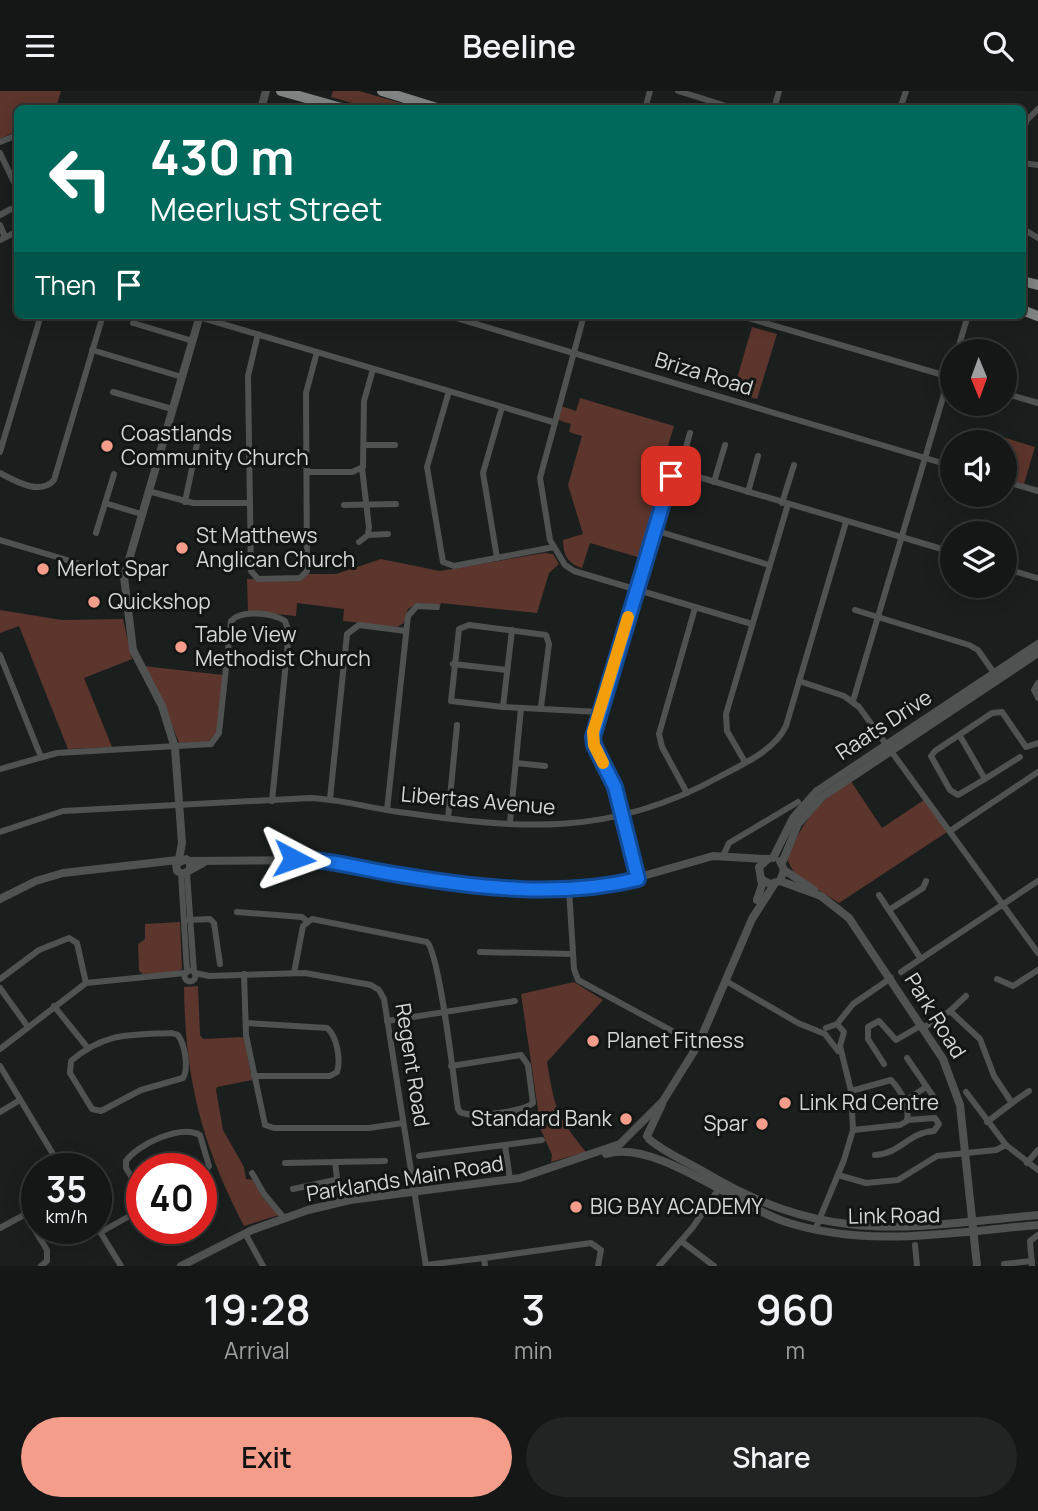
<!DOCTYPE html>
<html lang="en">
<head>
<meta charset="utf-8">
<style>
	:root { --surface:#141716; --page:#212423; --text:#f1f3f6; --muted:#9d9fa1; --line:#333635; --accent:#f49d8b }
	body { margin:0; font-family:Manrope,sans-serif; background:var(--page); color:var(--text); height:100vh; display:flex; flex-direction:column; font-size:26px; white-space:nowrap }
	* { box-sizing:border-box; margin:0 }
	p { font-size:23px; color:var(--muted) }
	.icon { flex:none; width:38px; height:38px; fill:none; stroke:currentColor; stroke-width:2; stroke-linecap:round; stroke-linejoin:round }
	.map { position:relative; height:1175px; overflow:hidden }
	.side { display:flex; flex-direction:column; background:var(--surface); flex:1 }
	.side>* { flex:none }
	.guide { position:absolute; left:14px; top:14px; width:1012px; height:214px; border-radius:10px; box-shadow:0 4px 18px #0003,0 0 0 2px var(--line); background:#00695c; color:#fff; overflow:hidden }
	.needle { width:46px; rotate:179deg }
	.controls { position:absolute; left:940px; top:248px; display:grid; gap:14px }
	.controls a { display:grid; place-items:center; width:77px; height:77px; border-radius:50%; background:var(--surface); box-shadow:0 4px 18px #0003,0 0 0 2px var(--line); font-size:35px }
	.speed { position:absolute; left:21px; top:1062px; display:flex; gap:14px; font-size:35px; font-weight:700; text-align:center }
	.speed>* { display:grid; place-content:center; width:91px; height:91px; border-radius:50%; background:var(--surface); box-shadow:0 4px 18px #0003,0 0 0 2px var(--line); line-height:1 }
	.speed small { font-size:18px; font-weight:400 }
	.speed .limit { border:10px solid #d22; background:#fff; color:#111 }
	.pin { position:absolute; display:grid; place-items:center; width:60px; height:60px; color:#fff; margin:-30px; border-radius:14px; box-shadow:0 4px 10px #0006 }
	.me { position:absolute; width:77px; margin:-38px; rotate:94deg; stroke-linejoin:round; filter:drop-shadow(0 0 5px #0008) }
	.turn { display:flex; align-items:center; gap:24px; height:147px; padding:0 21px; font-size:32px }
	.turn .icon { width:91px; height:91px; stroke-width:2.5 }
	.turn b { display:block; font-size:49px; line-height:60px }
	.then { display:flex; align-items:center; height:66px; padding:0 21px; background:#0003; gap:14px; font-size:26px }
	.eta { display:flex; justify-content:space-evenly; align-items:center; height:119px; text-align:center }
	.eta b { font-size:42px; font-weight:600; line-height:49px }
	.primary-button { display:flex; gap:14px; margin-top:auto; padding:14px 21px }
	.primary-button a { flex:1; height:80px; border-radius:42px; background:var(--accent); color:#111; font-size:28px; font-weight:600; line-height:80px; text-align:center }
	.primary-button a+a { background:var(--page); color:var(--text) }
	header { display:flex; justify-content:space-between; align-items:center; height:91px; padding:0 21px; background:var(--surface); font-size:32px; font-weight:600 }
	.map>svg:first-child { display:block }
</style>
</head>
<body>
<header><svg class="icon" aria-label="menu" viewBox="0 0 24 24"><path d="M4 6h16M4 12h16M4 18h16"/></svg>Beeline<svg class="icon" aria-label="search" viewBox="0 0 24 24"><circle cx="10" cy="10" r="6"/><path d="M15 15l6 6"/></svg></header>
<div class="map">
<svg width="1038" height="1175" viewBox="0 0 1038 1175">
	<rect width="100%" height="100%" fill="#1a1f1e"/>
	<!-- green -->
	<g fill="#5c352c">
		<polygon points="0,0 61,0 56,17 18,18 17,40 0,48"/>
		<polygon points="333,0 359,0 418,17 369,17 331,6"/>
		<polygon points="752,236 777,243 757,308 733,301"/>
		<path d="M580,307L674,335L664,368L679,373L665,385L641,467L590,452L582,477C568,473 563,464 563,449L583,443L568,394L582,345L569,341L571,333L558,329L561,315L576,320Z"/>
		<polygon points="999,345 1035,356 1024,393 1005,387 1004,352 997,352"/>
		<polygon points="544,462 553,463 559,473 549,482 537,522 441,512 440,515 419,512 408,518 404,532 397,536 343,530 344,518 297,512 296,525 248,520 247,488 301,490 308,483 336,483 381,468 440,480"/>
		<polygon points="0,519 62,529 123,528 132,568 84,587 112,656 68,658 19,535 0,542"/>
		<polygon points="143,575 223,584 217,641 208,651 179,652 164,614"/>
		<path d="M850,689L882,737L924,709L947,741L839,812L795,784L787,768C803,729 816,714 850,689Z"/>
		<polygon points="180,831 182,878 175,882 143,883 139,880 138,853 145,848 145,833"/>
		<path d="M574,891L603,909L547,971C555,1019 556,1024 586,1061L551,1071L552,1064L541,1039L521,903Z"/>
		<path d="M198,895L200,944L203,948L244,946L252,989L217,996L216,999L223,1039L244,1076L246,1088L253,1089L263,1107L279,1124L244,1135C202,1054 185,989 184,896Z"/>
	</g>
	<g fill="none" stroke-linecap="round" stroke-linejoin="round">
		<!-- minor -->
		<g stroke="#505251" stroke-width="6">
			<polyline points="678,0 736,18"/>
			<polyline points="645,18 650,0"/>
			<polyline points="774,18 779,0"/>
			<polyline points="900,18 906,0"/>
			<polyline points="1022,42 1027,29 1038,18"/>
			<polyline points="0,51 18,44"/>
			<polyline points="0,62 15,93"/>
			<polyline points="1022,72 1038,74"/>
			<polyline points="0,124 11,118"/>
			<polyline points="0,134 5,146"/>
			<polyline points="1022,137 1038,147"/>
			<polyline points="0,149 18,140"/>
			<polyline points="446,224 952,375"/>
			<polyline points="584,224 540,387 550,449 565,474 574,480 752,533"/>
			<polyline points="738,224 950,286"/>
			<polyline points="199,226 553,331"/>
			<polyline points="133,232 193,250"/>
			<polyline points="258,243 248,285 251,480 258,488 300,487 307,480 306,302 317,261"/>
			<polyline points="92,259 182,286"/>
			<polyline points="957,261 968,224"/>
			<polyline points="449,300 427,376 443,471 454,475 554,456"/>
			<polyline points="113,301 172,318"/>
			<polyline points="1004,302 1038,312"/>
			<polyline points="364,354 395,354"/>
			<polyline points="0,361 41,224"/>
			<polyline points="307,381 352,381 363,376 364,310 373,278"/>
			<polyline points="679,381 690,342"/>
			<path d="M0,382C15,390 40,405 54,389L103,224"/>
			<polyline points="1004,390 1038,400"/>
			<polyline points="714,391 725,354"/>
			<polyline points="148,400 193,412 249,412"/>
			<polyline points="748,401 758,365"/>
			<polyline points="185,411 198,348"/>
			<polyline points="105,412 141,423"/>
			<polyline points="782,412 794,374"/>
			<polyline points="344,414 396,413"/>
			<polyline points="654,439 769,474"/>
			<polyline points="96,442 114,383"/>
			<polyline points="368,444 388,443"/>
			<polyline points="0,449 124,486"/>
			<polyline points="359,451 368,444 369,436 362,377"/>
			<polyline points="497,467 483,382 502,316"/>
			<polyline points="1004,477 1037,487"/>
			<polyline points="855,519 969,554 978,559 994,582"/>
			<polyline points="0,564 41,666"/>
			<polyline points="453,573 507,579"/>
			<polyline points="799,590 844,605 859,616 1038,862"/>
			<polyline points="1038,592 1034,599 1038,607"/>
			<polyline points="853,610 952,276"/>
			<polyline points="503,616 512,539"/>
			<polyline points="541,616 549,553 546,544 469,534 459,538 451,610 503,616 600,621"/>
			<polyline points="960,645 985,688 958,704 950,699 931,665 935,660 992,622 1002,621 1026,656 1038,652"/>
			<polyline points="745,671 727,640 726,623 788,413"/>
			<polyline points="516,672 545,675"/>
			<path d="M0,678L57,662L211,653L219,642L231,530C241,518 273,522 285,530L289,541L272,710"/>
			<polyline points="985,688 1020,666"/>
			<polyline points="687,702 662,656 659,643 695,517"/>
			<polyline points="330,708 347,543 359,534 406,540"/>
			<polyline points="387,719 408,525 417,515 437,516"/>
			<polyline points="448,727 457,634"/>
			<polyline points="510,732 521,617"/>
			<polyline points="950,740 1038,681"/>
			<path d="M0,741L63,720L310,707C340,708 369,717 399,721C519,738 609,747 719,686C743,673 774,660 786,635L846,431"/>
			<polyline points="723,765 729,752 798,711"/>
			<polyline points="181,782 187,881"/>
			<polyline points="187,782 194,881"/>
			<polyline points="638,788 615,696 593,646 671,385 682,381 952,461"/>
			<polyline points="569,798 574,878 578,889 698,954"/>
			<polyline points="879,804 921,868"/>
			<polyline points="889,819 923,797 926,790"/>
			<polyline points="237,821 302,826 307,830"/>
			<polyline points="189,829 210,828 214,832 220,873"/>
			<polyline points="480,861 573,863"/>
			<circle cx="190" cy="885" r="5.5"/>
			<polyline points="901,881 1038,790"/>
			<polyline points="195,882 209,885 305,882 371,894 379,899 384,908 426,1175"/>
			<path d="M294,882L303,835L312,828L427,851C440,864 454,992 458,1018L460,1021C471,1027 523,1021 533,1012L528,974L521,964L451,975"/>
			<polyline points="244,883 246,944 265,1034 274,1037 369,1037 403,1032"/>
			<polyline points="0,888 39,859 69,847 77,852 86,892"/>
			<polyline points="997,888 1013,895 1038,879"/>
			<polyline points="726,890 798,932 825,943 838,960"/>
			<polyline points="0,897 28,936"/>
			<polyline points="54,915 87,956"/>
			<polyline points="950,920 966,905"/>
			<polyline points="387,930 515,910"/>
			<path d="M246,932L327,937C337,945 341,969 337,981L330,985H254"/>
			<polyline points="837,933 853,913 891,887"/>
			<polyline points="923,937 950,920 980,948 994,985 1012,1012 987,1031"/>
			<path d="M172,942L178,944C185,954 189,977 183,987L141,999L101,1020L92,1018L70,982L71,970C105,941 130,944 172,942Z"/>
			<polyline points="0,958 86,892 185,882"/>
			<polyline points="907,967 935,1008"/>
			<polyline points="884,973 868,948 868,936 879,930 896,949 922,934"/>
			<polyline points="0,975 62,1078"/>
			<path d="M851,1000L891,989C901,1000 910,1015 907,1030L900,1034L853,1039"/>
			<polyline points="966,1001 1006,1054 1038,1079"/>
			<polyline points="905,1010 926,996"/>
			<polyline points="1012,1012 1029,1000"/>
			<polyline points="0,1021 20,1009"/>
			<polyline points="505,1054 510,1089"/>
			<path d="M875,1064C902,1062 907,1042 934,1040L939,1033L935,1027L907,1029"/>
			<polyline points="419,1065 542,1049"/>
			<polyline points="335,1071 340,1111"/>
			<polyline points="285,1072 385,1070"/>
			<polyline points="1027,1072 1038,1059"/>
			<polyline points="252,1082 264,1103 284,1127"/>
			<polyline points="838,1084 866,1092 898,1089 937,1065 996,1059 1006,1054"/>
			<polyline points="293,1098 335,1089"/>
			<path d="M142,1103L126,1077V1070C138,1053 181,1033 200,1044L209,1075L201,1085"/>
			<polyline points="25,1123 47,1159 47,1170 41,1175"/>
			<polyline points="96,1134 121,1175"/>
			<polyline points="0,1137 37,1117"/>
			<polyline points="815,1139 844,1069 853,1039 851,1000 840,955 844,941 837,933 826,937"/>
			<polyline points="101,1141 142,1118"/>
			<polyline points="245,1142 263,1175"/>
			<polyline points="681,1150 714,1175"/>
			<polyline points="915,1154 917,1175"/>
			<polyline points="1004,1173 1032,1170"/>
			<polyline points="426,1174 484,1167"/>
			<polyline points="485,1175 484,1167 591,1152 601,1159 598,1175"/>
			<polyline points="659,1175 693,1136 720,1096"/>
			<polyline points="1032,1175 1030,1150 1038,1144"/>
		</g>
		<!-- tertiary -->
		<g stroke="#505251" stroke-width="8">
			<polyline points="261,18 266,0"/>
			<polyline points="773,767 793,727 817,700 1038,553"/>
			<polyline points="179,768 182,752 175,657 162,615 133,559 124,486 200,224"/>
			<polyline points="188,770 319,769 401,785 541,799 615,793 713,765 766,768"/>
			<polyline points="782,772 798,733 822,706 1038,562"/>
			<polyline points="190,778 190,771 186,768 176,773 177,780 183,783 203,772"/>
			<polyline points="784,779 814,799"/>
			<polyline points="761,788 770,793 780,790 784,779 780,770"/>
			<polyline points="780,790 821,805 849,827 943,968 960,1014 977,1175"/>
			<polyline points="0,808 36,790 63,782 178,769"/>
			<polyline points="757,809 762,794 759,776 768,768"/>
			<polyline points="647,1045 662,1013"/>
			<path d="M649,1048C665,1062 686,1070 704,1081C827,1154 903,1137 1038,1124"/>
			<path d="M606,1063C655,1048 734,1113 783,1130C866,1158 953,1141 1038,1134"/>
			<polyline points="181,1175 252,1139 308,1119 350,1109 520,1087 620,1053 663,1010 698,954 752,828 775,792"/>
		</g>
		<!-- primary -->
		<g stroke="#818685" stroke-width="10">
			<polyline points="281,0 345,18"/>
			<polyline points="382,0 440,18"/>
			<polyline points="1022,190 1038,194"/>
			<polyline points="1022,219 1038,225"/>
		</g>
	</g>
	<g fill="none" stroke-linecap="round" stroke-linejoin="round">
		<defs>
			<path id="route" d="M294,768C330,768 365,779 400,784C478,797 561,807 638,788L615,696L594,654L593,646L671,385"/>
		</defs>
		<!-- route casing -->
		<use href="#route" stroke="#114b97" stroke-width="18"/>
		<!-- route -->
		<use href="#route" stroke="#1a73e8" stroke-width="12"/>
		<!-- slow -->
		<polyline stroke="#f59e0b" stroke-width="12" points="603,672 594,654 593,641 628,526"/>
	</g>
	<!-- markers -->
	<g fill="#f49d8b" stroke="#111615" stroke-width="2.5">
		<circle cx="107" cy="355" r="7"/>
		<circle cx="182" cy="457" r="7"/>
		<circle cx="43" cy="478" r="7"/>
		<circle cx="94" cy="511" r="7"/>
		<circle cx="181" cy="556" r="7"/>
		<circle cx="593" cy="950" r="7"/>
		<circle cx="785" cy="1012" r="7"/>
		<circle cx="626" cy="1028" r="7"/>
		<circle cx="762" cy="1033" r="7"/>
		<circle cx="576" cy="1116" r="7"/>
	</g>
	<g text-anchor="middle" stroke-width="6" stroke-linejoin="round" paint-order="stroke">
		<!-- street labels -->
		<g font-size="21" fill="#d5d8d7" stroke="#111615">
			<text transform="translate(704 283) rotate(17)" y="7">Briza Road</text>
			<text transform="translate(884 634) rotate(-33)" y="7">Raats Drive</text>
			<text transform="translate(478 710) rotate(5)" y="7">Libertas Avenue</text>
			<text transform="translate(935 925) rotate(58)" y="7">Park Road</text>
			<text transform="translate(412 974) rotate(81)" y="7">Regent Road</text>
			<text transform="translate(405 1088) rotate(-9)" y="7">Parklands Main Road</text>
			<text transform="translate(894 1125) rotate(-1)" y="7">Link Road</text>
		</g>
		<!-- poi labels -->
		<g font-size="21" fill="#d5d8d7" stroke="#111615" text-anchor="start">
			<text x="121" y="350">Coastlands<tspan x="121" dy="24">Community Church</tspan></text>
			<text x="196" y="452">St Matthews<tspan x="196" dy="24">Anglican Church</tspan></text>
			<text x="57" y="485">Merlot Spar</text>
			<text x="108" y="518">Quickshop</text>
			<text x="195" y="551">Table View<tspan x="195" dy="24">Methodist Church</tspan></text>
			<text x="607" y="957">Planet Fitness</text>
			<text x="799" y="1019">Link Rd Centre</text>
			<text x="612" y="1035" text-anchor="end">Standard Bank</text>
			<text x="748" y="1040" text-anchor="end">Spar</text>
			<text x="590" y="1123">BIG BAY ACADEMY</text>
		</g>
	</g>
</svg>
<div class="controls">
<a><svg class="needle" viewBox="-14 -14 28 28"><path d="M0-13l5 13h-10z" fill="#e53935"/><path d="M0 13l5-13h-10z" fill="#9d9fa1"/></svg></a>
<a><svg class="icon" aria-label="sound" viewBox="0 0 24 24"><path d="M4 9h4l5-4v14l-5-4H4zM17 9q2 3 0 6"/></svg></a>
<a><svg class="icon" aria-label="layers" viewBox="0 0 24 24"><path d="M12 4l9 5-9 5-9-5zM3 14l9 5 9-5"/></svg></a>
</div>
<div class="speed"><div>35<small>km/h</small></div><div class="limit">40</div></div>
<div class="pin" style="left:671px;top:385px;background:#d93025"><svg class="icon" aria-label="arrive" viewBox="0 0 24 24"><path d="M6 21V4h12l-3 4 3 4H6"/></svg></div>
<svg class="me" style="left:294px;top:768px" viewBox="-20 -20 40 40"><path d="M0-17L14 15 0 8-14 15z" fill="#1a73e8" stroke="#fff" stroke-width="4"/></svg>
<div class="guide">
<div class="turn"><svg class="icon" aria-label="left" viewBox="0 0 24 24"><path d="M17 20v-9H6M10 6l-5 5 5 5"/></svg><div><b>430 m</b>Meerlust Street</div></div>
<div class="then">Then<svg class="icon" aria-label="arrive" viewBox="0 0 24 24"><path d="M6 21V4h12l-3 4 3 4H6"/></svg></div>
</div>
</div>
<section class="side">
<div class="eta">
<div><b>19:28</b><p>Arrival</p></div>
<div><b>3</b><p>min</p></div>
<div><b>960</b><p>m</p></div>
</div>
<div class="primary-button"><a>Exit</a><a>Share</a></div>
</section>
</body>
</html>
